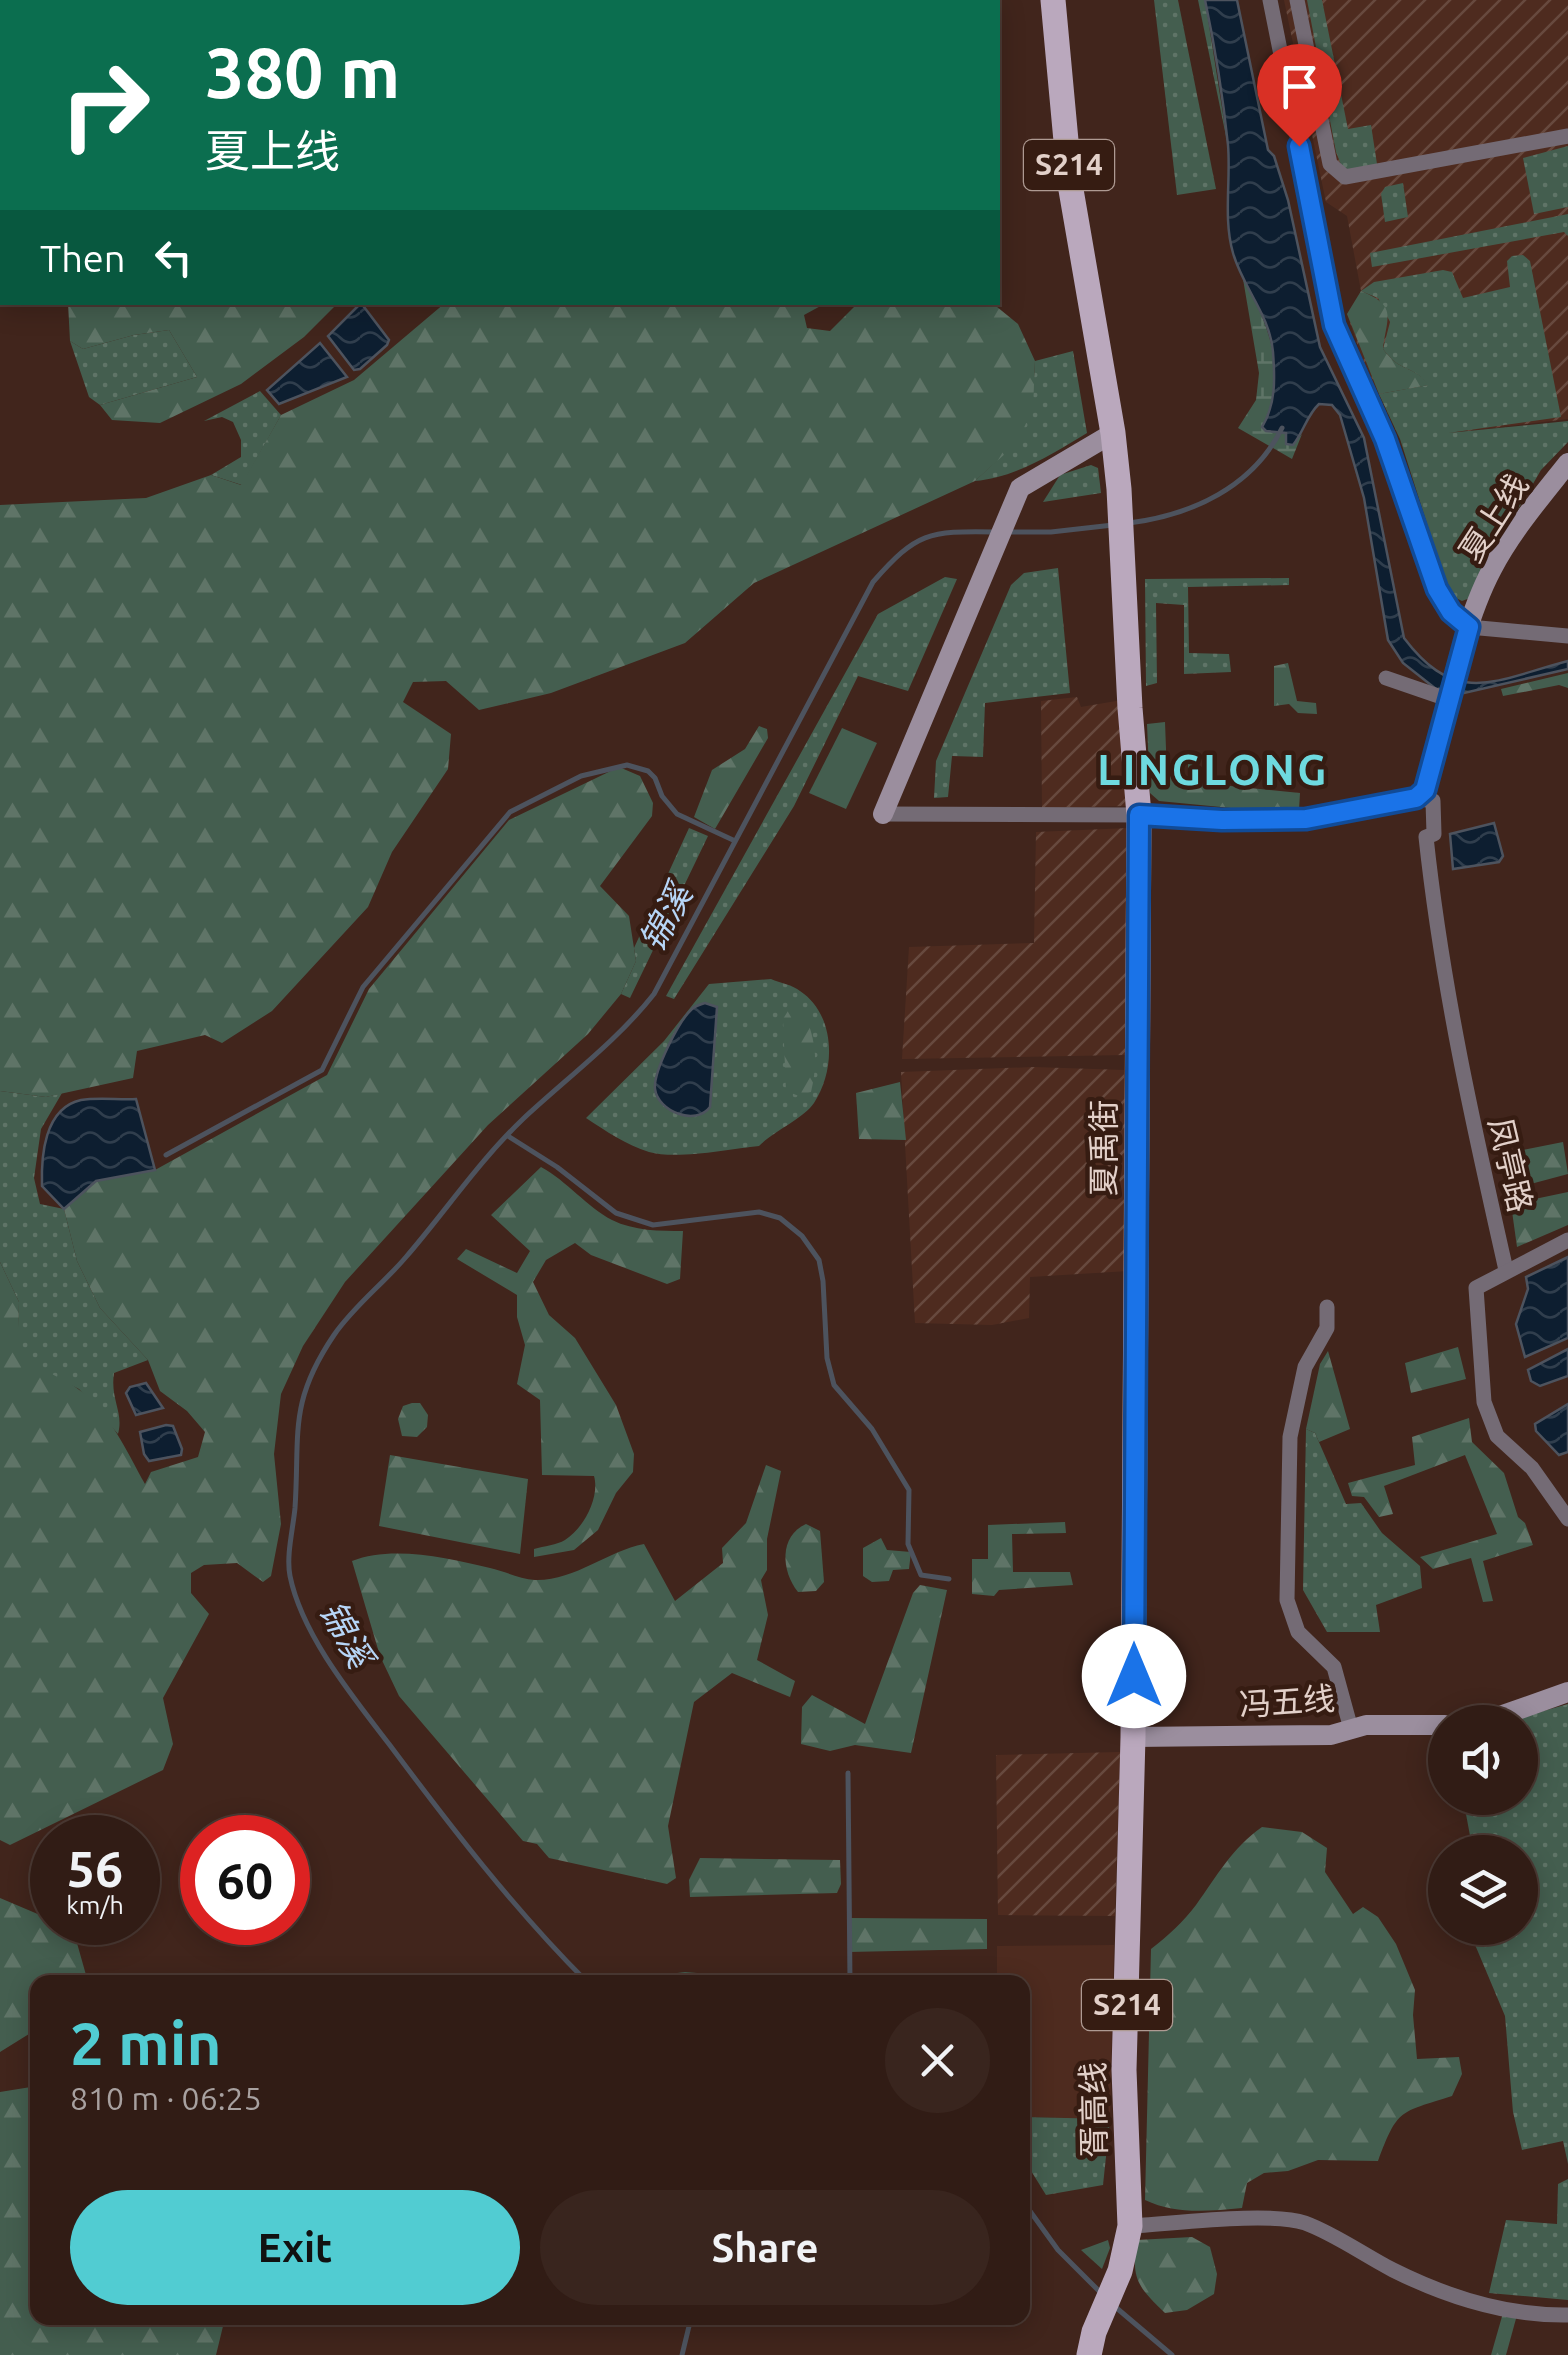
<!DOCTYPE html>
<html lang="en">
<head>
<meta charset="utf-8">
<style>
	:root { --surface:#311c15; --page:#39251e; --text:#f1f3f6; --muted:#a8a1a0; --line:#4c3a34; --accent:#51ccd2 }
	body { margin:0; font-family:Ubuntu,"Noto Sans SC",sans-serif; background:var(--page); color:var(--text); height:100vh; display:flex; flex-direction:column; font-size:38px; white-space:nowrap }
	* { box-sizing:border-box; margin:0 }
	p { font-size:32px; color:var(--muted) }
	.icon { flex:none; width:55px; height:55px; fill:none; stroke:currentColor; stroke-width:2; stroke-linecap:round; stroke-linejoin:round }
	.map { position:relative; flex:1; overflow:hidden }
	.panel { position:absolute; left:30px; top:1975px; width:1000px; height:350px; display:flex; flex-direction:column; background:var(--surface); border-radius:20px; box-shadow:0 5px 25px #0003,0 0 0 2px var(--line) }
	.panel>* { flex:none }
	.hud { position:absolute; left:0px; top:0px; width:1000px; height:305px; box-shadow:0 5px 25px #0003,0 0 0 2px var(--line); background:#0b6e4f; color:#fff; overflow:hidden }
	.controls { position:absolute; left:1428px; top:1705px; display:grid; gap:20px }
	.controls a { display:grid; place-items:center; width:110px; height:110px; border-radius:50%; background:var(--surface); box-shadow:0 5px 25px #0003,0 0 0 2px var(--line); font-size:50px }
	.speed { position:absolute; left:30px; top:1815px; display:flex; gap:20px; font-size:50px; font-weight:700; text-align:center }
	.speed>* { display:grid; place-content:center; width:130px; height:130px; border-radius:50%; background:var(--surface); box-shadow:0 5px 25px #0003,0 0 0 2px var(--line); line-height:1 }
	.speed small { font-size:25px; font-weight:400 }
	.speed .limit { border:15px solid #d22; background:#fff; color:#111 }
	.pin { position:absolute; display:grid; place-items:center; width:85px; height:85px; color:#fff; margin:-102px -42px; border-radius:50% 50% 50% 0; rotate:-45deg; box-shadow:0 0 10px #0007 }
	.pin .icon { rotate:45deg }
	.me { position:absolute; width:110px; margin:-55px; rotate:0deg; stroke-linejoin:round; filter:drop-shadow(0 0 8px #0008) }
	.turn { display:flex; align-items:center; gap:35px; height:210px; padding:0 40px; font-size:45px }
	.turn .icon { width:130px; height:130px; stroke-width:2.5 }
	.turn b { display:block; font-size:70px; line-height:85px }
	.then { display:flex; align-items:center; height:95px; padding:0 40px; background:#0003; gap:20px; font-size:38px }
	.round { display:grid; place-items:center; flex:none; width:105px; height:105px; border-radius:52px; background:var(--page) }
	.headline { display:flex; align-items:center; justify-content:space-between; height:170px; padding:0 40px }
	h1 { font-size:60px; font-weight:700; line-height:75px; color:var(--accent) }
	.button { display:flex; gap:20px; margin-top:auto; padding:20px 40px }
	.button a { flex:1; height:115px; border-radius:60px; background:var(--accent); color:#111; font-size:40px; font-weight:700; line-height:115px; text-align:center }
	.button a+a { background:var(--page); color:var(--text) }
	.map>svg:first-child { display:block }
</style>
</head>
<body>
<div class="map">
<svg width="1568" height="2355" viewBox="0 0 1568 2355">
	<defs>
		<pattern id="industrial-furrows" width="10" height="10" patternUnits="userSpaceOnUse" patternTransform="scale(2.5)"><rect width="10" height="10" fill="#4e2b1f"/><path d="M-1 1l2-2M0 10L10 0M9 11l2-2" fill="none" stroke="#67493e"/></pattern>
		<pattern id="grass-dots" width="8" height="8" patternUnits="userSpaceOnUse" patternTransform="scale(2.5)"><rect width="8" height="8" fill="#445e4f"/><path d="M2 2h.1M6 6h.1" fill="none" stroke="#5f7467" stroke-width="1.8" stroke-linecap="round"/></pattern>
		<pattern id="forest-firs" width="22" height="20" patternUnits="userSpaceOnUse" patternTransform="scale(2.5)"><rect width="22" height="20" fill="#445e4f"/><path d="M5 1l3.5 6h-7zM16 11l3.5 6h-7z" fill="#5f7467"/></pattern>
		<pattern id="wetland-marsh" width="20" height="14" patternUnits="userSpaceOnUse" patternTransform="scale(2.5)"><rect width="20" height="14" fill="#445e4f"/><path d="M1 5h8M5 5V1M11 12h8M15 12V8" fill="none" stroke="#5f7467"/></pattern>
		<pattern id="water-waves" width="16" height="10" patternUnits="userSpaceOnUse" patternTransform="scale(2.5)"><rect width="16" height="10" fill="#0d1e30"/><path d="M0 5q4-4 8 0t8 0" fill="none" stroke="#303e4d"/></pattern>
	</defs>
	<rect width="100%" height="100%" fill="#41251c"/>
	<!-- built -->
	<polygon fill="#4e2b1f" points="1114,1945 1110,2119 1023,2117 1022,1982 997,1982 997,1946"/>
	<!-- industrial -->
	<g fill="url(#industrial-furrows)">
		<polygon points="1284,0 1568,0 1568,419 1400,439 1361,355 1347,314 1361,291 1347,216 1326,202"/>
		<polygon points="1077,697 1081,707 1122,700 1127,806 1042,808 1041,701"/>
		<polygon points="1129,828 1125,1055 902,1059 909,947 1034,943 1036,832"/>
		<polygon points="1033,1067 1124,1070 1128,1271 1030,1277 1029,1318 992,1325 915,1323 901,1072"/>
		<polygon points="1120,1752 1115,1916 998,1915 996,1755"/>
	</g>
	<!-- grass -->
	<g fill="url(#grass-dots)">
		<polygon points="1154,0 1178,0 1216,189 1177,195"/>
		<polygon points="1307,0 1322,0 1348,129 1371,125 1377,164 1350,170 1342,167 1336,152"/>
		<polygon points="1568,146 1568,207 1534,214 1523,158"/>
		<polygon points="1403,183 1408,217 1385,222 1381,194 1385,187"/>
		<polygon points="1568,214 1568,236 1564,232 1372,267 1370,253"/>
		<path d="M1523,255L1530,261L1561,417L1448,433L1568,421V442L1541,470L1474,585L1470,598L1462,601L1454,597L1445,580L1400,439L1379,394L1428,385C1413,364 1401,374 1383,349L1390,322L1378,298L1361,291L1374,282L1443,270L1452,272L1463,298L1510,287L1507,261L1512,256Z"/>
		<polygon points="169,330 197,377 100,405 89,397 70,341 83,349 134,335"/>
		<path d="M1073,351L1087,433C1054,453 1015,478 975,481C1023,437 1032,428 1035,361Z"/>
		<polygon points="260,391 281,415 242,485 211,475 241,457 241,440 233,422 222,417 204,421"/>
		<polygon points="1091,465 1098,468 1101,493 1043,502 1060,475"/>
		<polygon points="1058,568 1070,693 985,703 983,757 952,756 948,797 934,798 936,761 1011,585 1024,573"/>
		<polygon points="945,577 957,579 908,691 858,676 794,806 674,999 666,996 878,614"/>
		<polygon points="1289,578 1289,585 1188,587 1189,653 1229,654 1231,672 1184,674 1184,605 1156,603 1157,683 1146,686 1145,579"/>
		<polygon points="689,828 708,836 630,998 621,994 636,961 634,948"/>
		<path d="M771,979C780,983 793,985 800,991C836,1015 836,1070 814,1103C804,1118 774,1131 759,1146C729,1149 677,1160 649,1152C626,1145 606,1131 586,1118L664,1041L709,984Z"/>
		<path d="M0,1091L46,1097L62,1093L41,1129L34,1178L40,1204L64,1209L77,1261L100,1308L148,1360L114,1373C110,1400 124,1412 118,1434L79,1389L30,1365L17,1353L19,1302L0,1262Z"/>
		<polygon points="1306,1429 1315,1433 1346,1504 1361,1503 1382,1533 1420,1566 1422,1588 1376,1605 1380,1632 1327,1632 1303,1590"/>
		<polygon points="1568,1704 1568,2164 1563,2141 1522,2150 1513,2112 1505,2016 1468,1928 1520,1928 1520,1852 1469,1852 1471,1841 1463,1798 1520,1798 1520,1722 1505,1722"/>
		<polygon points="1023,2117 1110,2119 1103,2185 1046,2195 1023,2158"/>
		<polygon points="1568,2179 1568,2300 1489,2293 1506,2220 1557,2224 1558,2184"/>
	</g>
	<!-- forest -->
	<g fill="url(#forest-firs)">
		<polygon points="0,0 141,0 2,2 2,253"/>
		<polygon points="308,0 876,0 308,2"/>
		<path d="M1361,291C1398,306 1387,317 1383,349C1401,374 1413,364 1429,385L1379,394L1347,314Z"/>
		<polygon points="991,302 1018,324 1035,361 1033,408 1017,443 975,481 754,583 685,643 551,693 479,710 446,681 413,682 403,702 451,734 448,769 392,852 368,907 272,1011 222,1043 205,1035 137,1051 133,1078 46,1097 0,1091 0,505 146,498 211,475 241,485 281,415 354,380 445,303 826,303 804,315 807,328 830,331 858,303"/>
		<polygon points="68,303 68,302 338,303 304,337 241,384 160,423 112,420 100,405 197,377 169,330 134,335 83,349 70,341"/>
		<polygon points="1288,663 1297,701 1316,703 1317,714 1298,713 1289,704 1274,706 1274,666"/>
		<polygon points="1568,673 1568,688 1559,685 1503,696 1501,689"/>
		<polygon points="1165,722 1167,776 1188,777 1188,760 1197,759 1201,783 1300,793 1299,810 1231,808 1159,801 1150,793 1147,724"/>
		<polygon points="759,726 767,729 768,738 715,829 694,817 712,770 745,749"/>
		<path d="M619,767L640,776L653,803L652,816L600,886L629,916L636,961L621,994L588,1034L488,1125L345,1282L303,1346L281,1394L274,1454L281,1524L271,1576L263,1582L237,1563L204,1565L191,1573V1593L209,1614L163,1698L173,1744L163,1770L10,1845L0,1840V1262L19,1302L18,1353C35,1370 58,1374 78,1389C109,1411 127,1452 145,1484L151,1472L198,1457L205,1432L187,1411L160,1391L148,1360L100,1308L77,1261L64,1209L96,1181L155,1170L327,1075L369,989L509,820Z"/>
		<path d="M801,1006C815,1036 819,1058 811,1092L799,1096L786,1091L783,1019L788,1011Z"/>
		<polygon points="900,1082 906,1140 859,1139 856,1093"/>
		<polygon points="1563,1142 1568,1174 1508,1190 1502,1154"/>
		<path d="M541,1167C567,1181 587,1207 612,1220C634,1231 660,1231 683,1231L680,1279L667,1284L591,1255L575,1243L546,1260L533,1282L549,1315L575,1338L616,1405L634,1454L633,1472L616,1493L598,1530L574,1550L534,1557V1549C544,1546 557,1545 565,1540C584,1528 600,1497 594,1476L542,1475L540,1400L517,1384L525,1345L517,1317V1295L457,1259L466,1249L517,1273L530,1251L491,1215Z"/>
		<polygon points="1568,1192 1568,1225 1517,1247 1511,1204"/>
		<polygon points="1458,1347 1466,1379 1411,1393 1405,1363"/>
		<polygon points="1328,1351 1350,1429 1319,1442 1315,1433 1306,1429 1320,1364"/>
		<polygon points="412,1403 420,1403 428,1415 427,1427 417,1437 402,1436 398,1419 403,1406"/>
		<polygon points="1469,1418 1472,1442 1504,1473 1518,1517 1525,1523 1533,1545 1483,1561 1493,1601 1483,1602 1471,1558 1433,1569 1420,1557 1497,1534 1465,1455 1384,1486 1393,1514 1379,1517 1364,1497 1352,1496 1348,1483 1415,1465 1412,1437"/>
		<polygon points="390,1455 528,1479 520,1554 379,1526"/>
		<path d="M766,1465L781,1471L767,1539V1570L761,1580L768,1615L757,1660L795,1681L790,1697L732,1673L694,1702L668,1826L676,1878L667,1884L549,1858L537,1844L523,1841L399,1696L380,1656L352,1561C392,1545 448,1558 490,1568C504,1571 520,1579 535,1580C575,1581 607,1551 644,1544L675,1601L723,1563L722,1548L746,1523Z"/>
		<polygon points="1065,1522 1066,1533 1012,1534 1013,1572 1070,1572 1073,1585 999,1590 994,1596 972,1594 972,1559 988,1559 988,1525"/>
		<path d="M806,1524L820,1531L824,1582L816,1591L798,1592C781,1571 779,1536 806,1524Z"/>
		<polygon points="881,1538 887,1550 911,1552 909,1569 893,1570 889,1581 872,1582 863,1576 863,1548"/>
		<polygon points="920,1585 947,1590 911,1753 855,1745 830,1751 801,1744 802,1707 812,1695 865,1724 913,1593"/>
		<path d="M1262,1827L1302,1832L1327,1848L1325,1872L1353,1914L1363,1907L1378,1917L1396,1944L1415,1990L1413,2015L1417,2059L1459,2057L1462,2074L1452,2096C1399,2113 1398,2108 1378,2161L1318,2160L1288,2171L1264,2173L1247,2183L1242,2208C1209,2211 1176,2215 1145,2200L1151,1949C1168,1936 1183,1922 1196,1905C1217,1876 1232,1848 1262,1827Z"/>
		<polygon points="700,1858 840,1860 841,1884 837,1893 690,1897 689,1880"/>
		<polygon points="0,1898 73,1929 88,1982 38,1982 37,2029 0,2052"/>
		<polygon points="850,1918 987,1919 987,1949 848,1952"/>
		<polygon points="685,1972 697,1973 701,1982 640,1982 646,1977"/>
		<polygon points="37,2086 38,2318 225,2318 216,2355 0,2355 0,2092"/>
		<path d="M1192,2237L1210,2247L1217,2274L1214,2294L1187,2310L1165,2313C1137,2286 1131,2279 1137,2240Z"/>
		<polygon points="1108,2240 1110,2248 1102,2269 1081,2250"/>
		<polygon points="1503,2313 1517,2315 1506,2355 1491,2355"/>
	</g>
	<!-- wetland -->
	<g fill="url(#wetland-marsh)">
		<polygon points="1198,0 1205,0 1228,146"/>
		<path d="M1243,279C1269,322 1290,380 1262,427L1266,431L1286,433V444H1293L1302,434L1292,459L1238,428L1256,400L1259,373Z"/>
	</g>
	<!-- park -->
	<polygon fill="#445e4f" points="842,728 877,743 846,809 809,793"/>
	<!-- water -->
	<g fill="url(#water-waves)" stroke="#4d535e" stroke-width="2.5">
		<path d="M1205,0H1237L1268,150L1274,156L1288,200L1320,347L1364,438L1404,638C1457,708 1495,680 1568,661V669L1464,693L1436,689L1403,663L1388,640L1364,498L1340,415L1332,405L1319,404C1307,415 1304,431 1293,445L1286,444V433L1266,431L1262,427C1276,404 1275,379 1273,352C1270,315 1243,288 1233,253C1223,218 1231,181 1228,145C1223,97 1215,47 1205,0Z"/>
		<polygon points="361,303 389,340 387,345 360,369 354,370 328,336"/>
		<polygon points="320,343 347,377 279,404 267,390"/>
		<polygon points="1494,823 1503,856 1499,862 1453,869 1450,834"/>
		<path d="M705,1003L717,1007L710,1107C696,1126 658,1112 655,1089C653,1072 679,1021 691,1010C693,1007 701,1004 705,1003Z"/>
		<path d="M136,1099L155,1170L96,1181L64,1209L42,1186C41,1157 44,1108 81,1100C98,1097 119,1100 136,1099Z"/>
		<polygon points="1568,1257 1568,1338 1525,1357 1516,1324 1528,1289 1526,1277"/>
		<polygon points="1568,1349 1568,1376 1540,1386 1531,1381 1528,1370"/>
		<polygon points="146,1383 163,1408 136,1415 126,1393 130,1387"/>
		<polygon points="1568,1404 1568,1452 1559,1455 1536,1431 1535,1424"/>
		<polygon points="166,1425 173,1426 182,1449 181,1455 149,1461 144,1454 140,1432"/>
	</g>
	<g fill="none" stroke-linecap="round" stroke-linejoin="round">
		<!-- stream -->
		<g stroke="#4d535e" stroke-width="5">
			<path d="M1129,523C1192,515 1253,487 1282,428"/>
			<polyline points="1010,532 1051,532 1113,525"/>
			<polyline points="508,1136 557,1167 616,1213 653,1225 759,1212 780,1218 802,1236 819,1260 823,1281 827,1358 834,1385 872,1429 909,1490 908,1544 921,1575 949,1579"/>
			<polyline points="166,1155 322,1070 363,987 510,812 581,776 627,765 648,771 655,778 662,796 677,814 733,840"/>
			<polyline points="848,1773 850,1982"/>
			<path d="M587,1982C514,1909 451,1827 389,1744C353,1697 302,1635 290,1576C286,1556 293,1529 295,1508C300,1433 288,1403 334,1335C354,1306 383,1284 406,1257C445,1212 479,1161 523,1119C568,1077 616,1042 654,994L873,582C917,532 928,531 994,532"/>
			<polyline points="1022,2200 1058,2250 1102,2294"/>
			<polyline points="1113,2305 1172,2355"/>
			<polyline points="682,2355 691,2318"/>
		</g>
		<!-- street -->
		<g stroke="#746b75" stroke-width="15">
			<polyline points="1270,0 1335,325 1385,439 1437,589 1451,612 1469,627 1568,636"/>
			<polyline points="1297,0 1330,164 1345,177 1568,136"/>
			<polyline points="1386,678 1450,700"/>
			<path d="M1416,798L1433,801L1434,834L1426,837C1442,986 1473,1124 1506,1270"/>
			<polyline points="883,814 1139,815"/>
			<polyline points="1568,1240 1476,1288 1484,1402 1497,1436 1532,1468 1568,1519"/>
			<polyline points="1327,1307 1327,1328 1305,1367 1290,1437 1287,1600 1298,1632 1334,1667 1351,1729"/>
			<path d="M1130,2226C1171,2224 1270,2211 1305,2223C1335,2234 1364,2255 1393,2270C1447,2297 1507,2316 1568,2315"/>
		</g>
		<!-- secondary -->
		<g stroke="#9b8e9e" stroke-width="20">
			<polyline points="883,814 1020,488 1113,433"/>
			<path d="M1139,815L1222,821L1306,819L1416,798L1425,790C1444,723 1460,629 1492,569C1512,531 1541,497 1568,463"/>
			<polyline points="1463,1722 1500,1716 1568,1692"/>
			<polyline points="1133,1737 1331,1735 1366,1725 1445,1725"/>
		</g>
		<!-- primary -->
		<polyline stroke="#baa8bd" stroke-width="25" points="1053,0 1070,184 1113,433 1119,489 1130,708 1139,815 1133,1737 1124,2070 1130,2226 1120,2271 1094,2332 1089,2355"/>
	</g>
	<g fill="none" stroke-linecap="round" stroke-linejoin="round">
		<defs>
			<polyline id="route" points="1134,1676 1139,815 1222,820 1306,819 1416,798 1425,790 1469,627 1451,612 1437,589 1385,439 1334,325 1299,146"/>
		</defs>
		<!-- route casing -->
		<use href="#route" stroke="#114b97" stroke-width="25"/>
		<!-- route -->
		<use href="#route" stroke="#1a73e8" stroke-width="18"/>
	</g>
	<g text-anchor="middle" stroke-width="9" stroke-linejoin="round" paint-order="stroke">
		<!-- shield labels -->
		<g fill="#361c12" stroke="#ae9a92" stroke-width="2.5">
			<rect x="1024" y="140" width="90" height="50" rx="8"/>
			<rect x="1082" y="1980" width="90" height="50" rx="8"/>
		</g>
		<g font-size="30" font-weight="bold" fill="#e2d0c9">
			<text x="1069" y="175">S214</text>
			<text x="1127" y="2015">S214</text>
		</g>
		<!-- street labels -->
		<g font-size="32" fill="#e2d0c9" stroke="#361c12">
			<text transform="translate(1494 518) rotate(-57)" y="11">夏上线</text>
			<text transform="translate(1104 1148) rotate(-90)" y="11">夏禹街</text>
			<text transform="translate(1510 1165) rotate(77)" y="11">凤亭路</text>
			<text transform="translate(1287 1702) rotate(-4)" y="11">冯五线</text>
			<text transform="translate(1094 2110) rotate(-91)" y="11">胥高线</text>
		</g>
		<!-- water labels -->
		<g font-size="35" font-style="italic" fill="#b6d5f7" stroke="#361c12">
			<text transform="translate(666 918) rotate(-62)" y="12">锦溪</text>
			<text transform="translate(346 1634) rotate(61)" y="12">锦溪</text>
		</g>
		<!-- district labels -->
		<g font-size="42" font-weight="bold" letter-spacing="2.5" fill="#6edadf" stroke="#361c12">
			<text x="1213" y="785">LINGLONG</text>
		</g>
	</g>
</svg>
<div class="controls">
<a><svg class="icon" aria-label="sound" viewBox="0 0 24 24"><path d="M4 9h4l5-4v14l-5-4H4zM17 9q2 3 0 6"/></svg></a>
<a><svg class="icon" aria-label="layers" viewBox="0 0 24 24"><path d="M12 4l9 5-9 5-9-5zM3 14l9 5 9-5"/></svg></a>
</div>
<div class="speed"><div>56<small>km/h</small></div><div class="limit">60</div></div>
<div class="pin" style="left:1299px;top:146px;background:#d93025"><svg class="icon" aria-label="arrive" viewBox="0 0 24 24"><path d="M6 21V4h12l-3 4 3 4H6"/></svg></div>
<svg class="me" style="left:1134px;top:1676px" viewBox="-20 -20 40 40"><circle r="19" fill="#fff"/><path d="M0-13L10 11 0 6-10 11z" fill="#1a73e8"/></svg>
<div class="hud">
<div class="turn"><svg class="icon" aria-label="right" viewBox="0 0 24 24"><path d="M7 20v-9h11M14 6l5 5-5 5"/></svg><div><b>380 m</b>夏上线</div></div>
<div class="then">Then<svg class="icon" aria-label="left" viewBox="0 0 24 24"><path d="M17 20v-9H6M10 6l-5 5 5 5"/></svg></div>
</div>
<section class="panel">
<div class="headline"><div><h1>2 min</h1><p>810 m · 06:25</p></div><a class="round"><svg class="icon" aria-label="close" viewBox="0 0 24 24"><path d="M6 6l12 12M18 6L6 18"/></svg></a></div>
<div class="button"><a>Exit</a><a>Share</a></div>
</section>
</div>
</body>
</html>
